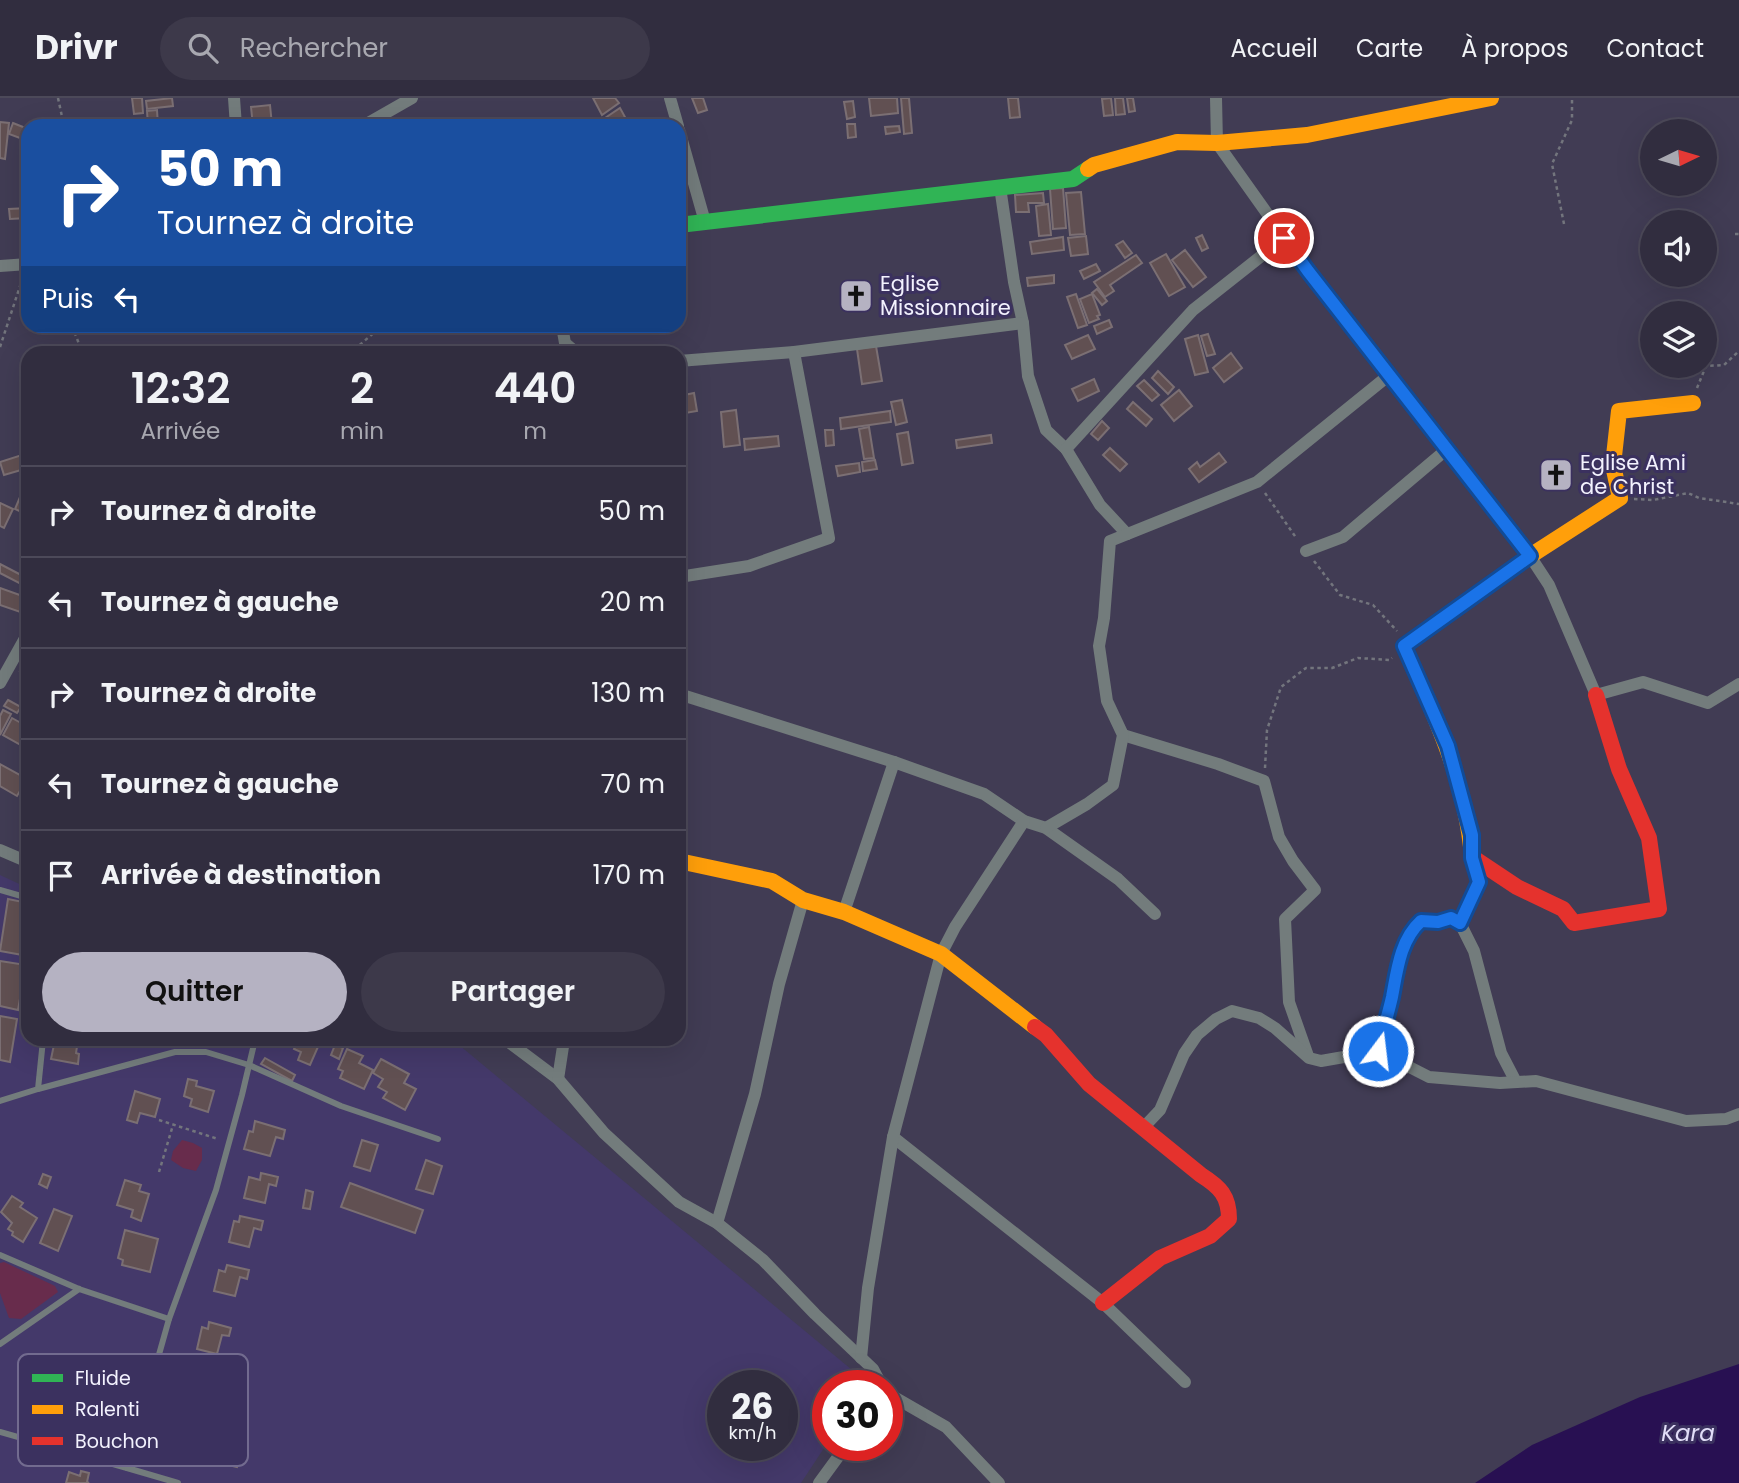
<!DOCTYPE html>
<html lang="fr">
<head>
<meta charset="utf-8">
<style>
	:root { --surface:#312d3f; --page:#3d394a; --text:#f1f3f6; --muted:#a8a8b0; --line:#4c4959; --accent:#b5b2c2 }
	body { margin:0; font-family:Poppins,sans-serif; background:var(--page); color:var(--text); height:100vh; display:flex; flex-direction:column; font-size:26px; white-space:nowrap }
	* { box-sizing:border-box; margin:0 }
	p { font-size:23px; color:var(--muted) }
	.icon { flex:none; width:38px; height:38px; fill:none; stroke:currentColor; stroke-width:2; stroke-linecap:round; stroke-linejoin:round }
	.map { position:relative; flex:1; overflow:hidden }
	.side { position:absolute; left:21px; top:248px; width:665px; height:700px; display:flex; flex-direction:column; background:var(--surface); border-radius:21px; box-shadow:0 7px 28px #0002,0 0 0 2px var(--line) }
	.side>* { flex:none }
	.banner { position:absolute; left:21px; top:21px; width:665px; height:214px; border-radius:21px; box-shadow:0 7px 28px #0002,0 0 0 2px var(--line); background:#1a4fa0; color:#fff; overflow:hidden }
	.needle { width:46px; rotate:85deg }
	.tools { position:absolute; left:1640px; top:21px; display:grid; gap:14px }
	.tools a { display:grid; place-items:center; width:77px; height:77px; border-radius:50%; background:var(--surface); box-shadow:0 7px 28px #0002,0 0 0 2px var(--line); font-size:35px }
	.speed { position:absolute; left:707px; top:1272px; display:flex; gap:14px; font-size:35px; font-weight:700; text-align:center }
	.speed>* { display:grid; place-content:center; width:91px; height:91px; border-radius:50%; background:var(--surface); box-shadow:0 7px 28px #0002,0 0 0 2px var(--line); line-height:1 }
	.speed small { font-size:18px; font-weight:400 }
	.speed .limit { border:10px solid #d22; background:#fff; color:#111 }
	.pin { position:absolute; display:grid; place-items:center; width:60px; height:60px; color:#fff; margin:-30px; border:4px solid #fff; border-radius:50%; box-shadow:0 2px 7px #0007 }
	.me { position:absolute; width:77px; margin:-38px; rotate:15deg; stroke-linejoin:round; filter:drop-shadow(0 0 5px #0008) }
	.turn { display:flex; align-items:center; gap:24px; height:147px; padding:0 21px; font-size:32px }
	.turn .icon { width:91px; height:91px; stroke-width:2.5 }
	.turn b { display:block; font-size:49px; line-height:60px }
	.then { display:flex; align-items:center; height:66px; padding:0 21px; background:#0003; gap:14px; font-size:26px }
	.eta { display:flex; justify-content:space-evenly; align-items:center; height:119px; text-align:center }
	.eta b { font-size:42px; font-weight:600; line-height:49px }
	.action { display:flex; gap:14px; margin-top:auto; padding:14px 21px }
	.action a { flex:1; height:80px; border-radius:42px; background:var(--accent); color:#111; font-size:28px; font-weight:600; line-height:80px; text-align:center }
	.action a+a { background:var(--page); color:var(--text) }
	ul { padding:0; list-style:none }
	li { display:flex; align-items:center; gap:21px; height:91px; padding:0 21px; border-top:2px solid var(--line) }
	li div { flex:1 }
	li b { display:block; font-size:26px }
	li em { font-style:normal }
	header { display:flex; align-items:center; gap:42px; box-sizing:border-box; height:98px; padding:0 35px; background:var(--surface); border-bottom:2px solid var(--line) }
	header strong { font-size:33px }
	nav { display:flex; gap:38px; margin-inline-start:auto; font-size:24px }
	.search { width:490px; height:63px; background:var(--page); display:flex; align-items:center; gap:18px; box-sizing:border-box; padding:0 24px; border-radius:38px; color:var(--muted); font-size:26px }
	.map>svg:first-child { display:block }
</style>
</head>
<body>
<header>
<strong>Drivr</strong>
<div class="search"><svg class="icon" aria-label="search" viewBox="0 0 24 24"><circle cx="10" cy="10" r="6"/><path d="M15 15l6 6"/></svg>Rechercher</div>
<nav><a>Accueil</a><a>Carte</a><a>À propos</a><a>Contact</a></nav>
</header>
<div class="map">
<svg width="1739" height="1385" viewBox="0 0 1739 1385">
	<rect width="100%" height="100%" fill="#413c54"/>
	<!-- built -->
	<path fill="#44396a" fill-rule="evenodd" d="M0,777L28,790V942H453L863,1281V1288H828V1344L801,1385H0ZM723,1288H782V1348H723Z"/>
	<!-- green -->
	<g fill="#682c4c">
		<polygon points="182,1042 193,1045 202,1050 202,1062 196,1073 183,1070 171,1062 173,1053"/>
		<polygon points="4,1164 55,1188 58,1194 21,1221 9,1220 0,1195 0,1165"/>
	</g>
	<!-- water -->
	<polygon fill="#281052" points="1739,1266 1739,1385 1475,1385 1532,1347 1640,1299"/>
	<!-- building -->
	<g fill="#615052" stroke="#7b6f73" stroke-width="2">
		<polygon points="132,0 142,0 143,15 134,16"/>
		<polygon points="172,0 173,8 147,11 146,3"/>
		<polygon points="593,0 615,0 619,5 602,17"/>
		<polygon points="692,0 703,0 707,12 698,15"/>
		<polygon points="869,0 897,0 898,15 871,18"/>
		<polygon points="901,0 909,0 912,35 904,36"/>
		<polygon points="1008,0 1018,0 1020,19 1010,20"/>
		<polygon points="1111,0 1113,17 1104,18 1102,1"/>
		<polygon points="1115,0 1123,0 1125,16 1116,17"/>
		<polygon points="1127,0 1133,0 1135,13 1129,14"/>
		<polygon points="853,3 855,19 847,21 844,4"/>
		<polygon points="270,7 272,27 253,28 251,9"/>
		<polygon points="620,10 625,19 609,28 605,20"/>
		<polygon points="157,12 158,28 148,28 147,13"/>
		<polygon points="0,24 9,25 5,61 0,60"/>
		<polygon points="13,25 28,31 28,43 9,36"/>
		<polygon points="847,26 855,26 856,39 848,40"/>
		<polygon points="899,28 900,34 886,36 885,29"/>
		<polygon points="1063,90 1066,130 1053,131 1050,91"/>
		<polygon points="1081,94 1085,136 1070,137 1066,95"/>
		<polygon points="1043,95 1044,105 1028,105 1029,114 1016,114 1015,97"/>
		<polygon points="1048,106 1051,137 1039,138 1036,108"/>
		<polygon points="28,110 28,120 10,121 9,111"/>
		<polygon points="1202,137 1208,150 1202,153 1196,140"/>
		<polygon points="1086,138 1088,156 1071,158 1068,140"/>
		<polygon points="1063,139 1064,152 1032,156 1030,144"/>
		<polygon points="1123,143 1132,155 1125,160 1116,147"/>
		<polygon points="1185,152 1206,179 1193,189 1172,162"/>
		<polygon points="1166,156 1185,189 1169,198 1150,165"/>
		<polygon points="1136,157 1142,165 1110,187 1114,193 1105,199 1094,184"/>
		<polygon points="1096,166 1100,173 1084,181 1080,173"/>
		<polygon points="1054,177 1054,185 1028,188 1027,180"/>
		<polygon points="1097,191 1107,203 1102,207 1092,195"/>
		<polygon points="1076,196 1087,227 1078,230 1067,199"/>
		<polygon points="1092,196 1100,217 1097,218 1099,221 1089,225 1080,201"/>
		<polygon points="1109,222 1112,229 1097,236 1094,228"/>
		<polygon points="1208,236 1215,256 1207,258 1201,238"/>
		<polygon points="1088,237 1095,251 1072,261 1065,247"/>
		<polygon points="1198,237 1208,274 1195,277 1185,241"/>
		<polygon points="876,248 882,283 862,286 857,251"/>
		<polygon points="1231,255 1242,270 1224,284 1213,270"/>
		<polygon points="1158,273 1174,289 1168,296 1152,280"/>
		<polygon points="1094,281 1099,293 1078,303 1072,291"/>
		<polygon points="1144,282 1159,297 1152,303 1137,288"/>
		<polygon points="1179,292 1192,308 1174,323 1161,307"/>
		<polygon points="694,295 697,313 679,316 679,298"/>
		<polygon points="902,302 907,324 896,327 891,304"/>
		<polygon points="1133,304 1152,321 1146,328 1127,311"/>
		<polygon points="736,312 740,347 724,349 721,314"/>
		<polygon points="890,313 891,324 841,331 840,320"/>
		<polygon points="1102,323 1109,330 1098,342 1091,336"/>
		<polygon points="869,329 874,360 864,361 859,331"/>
		<polygon points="825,332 833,332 834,347 826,348"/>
		<polygon points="908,334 913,365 902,367 897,336"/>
		<polygon points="991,337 992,345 957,350 956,342"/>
		<polygon points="778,338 779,348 745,352 744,341"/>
		<polygon points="1110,350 1127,366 1120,373 1103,357"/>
		<polygon points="28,355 28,370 4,377 0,364"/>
		<polygon points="1219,355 1226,364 1199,384 1189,371 1197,364 1200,369"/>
		<polygon points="875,362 877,371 863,373 862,364"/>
		<polygon points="859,365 860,374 838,378 836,368"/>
		<polygon points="20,399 28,402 28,417 15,411"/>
		<polygon points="0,405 13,411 4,430 0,428"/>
		<polygon points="26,429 28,429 28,456 23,456"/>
		<polygon points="0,466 25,479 21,486 0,475"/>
		<polygon points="0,490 28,500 26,516 0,507"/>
		<polygon points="27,559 28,559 28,577 20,573"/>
		<polygon points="8,602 21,609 17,615 4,608"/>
		<polygon points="3,612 11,616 0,637 0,618"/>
		<polygon points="12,620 28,629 28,651 3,637"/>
		<polygon points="0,666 27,681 17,698 0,688"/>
		<polygon points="8,801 28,805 28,858 0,853"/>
		<polygon points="0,863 26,867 18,912 0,908"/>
		<polygon points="0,918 17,921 10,964 0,962"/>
		<polygon points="55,942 78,942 76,955 79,956 78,966 51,961"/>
		<polygon points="296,942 321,942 310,967 298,962 301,954 294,951 298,942"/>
		<polygon points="335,947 343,950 339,961 331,957"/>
		<polygon points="347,951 363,958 359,965 373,972 364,991 340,980 343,973 338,971"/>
		<polygon points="265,960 295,977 292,983 261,966"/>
		<polygon points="381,961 409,976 404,985 416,991 405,1012 383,1000 387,994 378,989 383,981 373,975"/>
		<polygon points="188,981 197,983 196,988 214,993 208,1014 190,1008 192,1001 184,998"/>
		<polygon points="135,993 160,1001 155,1019 140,1015 137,1025 127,1022"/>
		<polygon points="255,1023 285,1032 283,1041 276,1039 270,1058 244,1051 249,1033 253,1034"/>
		<polygon points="362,1042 378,1047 370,1073 354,1068"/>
		<polygon points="426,1062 442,1068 433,1096 416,1091"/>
		<polygon points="261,1075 278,1079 276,1088 269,1086 265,1105 244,1100 249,1079 260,1082"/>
		<polygon points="43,1076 51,1079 47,1090 39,1086"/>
		<polygon points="125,1082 141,1087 139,1093 149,1096 141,1123 131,1119 133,1112 117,1107"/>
		<polygon points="350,1085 423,1112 415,1135 341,1109"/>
		<polygon points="306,1092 313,1094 310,1111 303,1110"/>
		<polygon points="12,1098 23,1105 20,1109 37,1120 23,1144 12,1137 13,1134 8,1131 12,1125 1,1114"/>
		<polygon points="54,1111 72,1118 58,1153 40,1145"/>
		<polygon points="240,1118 263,1123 261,1132 254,1130 249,1149 229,1144 234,1123 239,1124"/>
		<polygon points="125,1132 158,1141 150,1174 122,1167 123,1162 118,1160"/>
		<polygon points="227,1167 249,1172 247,1181 240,1179 235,1198 214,1193 219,1172 225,1174"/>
		<polygon points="209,1224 231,1230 229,1238 222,1237 217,1256 197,1251 202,1229 208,1231"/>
		<polygon points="215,1336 234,1342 233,1347 243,1350 237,1369 207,1362"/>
		<polygon points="81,1373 89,1375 87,1384 89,1385 66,1385 69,1374 80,1378"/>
	</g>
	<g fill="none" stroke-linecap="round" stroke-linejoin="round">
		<!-- path -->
		<g stroke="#73757d" stroke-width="2.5" stroke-dasharray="3.5 3.5" stroke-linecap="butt">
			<polyline points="58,0 64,28"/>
			<polyline points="1564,126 1552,66 1572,22 1572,0"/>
			<polyline points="1735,136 1739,136"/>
			<polyline points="72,228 83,256"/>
			<polyline points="0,249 23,179"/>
			<polyline points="349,256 376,233 378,228"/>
			<polyline points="1697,290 1706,268 1724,267 1739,253"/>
			<polyline points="1265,395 1297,441"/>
			<polyline points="1634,401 1653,402 1688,395 1699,400 1739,406"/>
			<polyline points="1314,463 1340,497 1373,507 1397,533"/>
			<polyline points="1265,670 1267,632 1281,589 1306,570 1332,570 1358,560 1390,562 1392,560"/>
			<polyline points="159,1022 218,1041"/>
			<polyline points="159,1074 173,1027"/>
		</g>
		<!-- lane -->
		<g stroke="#737c7c" stroke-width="6">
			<polyline points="0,792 28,800"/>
			<polyline points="38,991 175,954 206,954 249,967 341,1008 438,1041"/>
			<polyline points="0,1003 38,991 43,942"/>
			<polyline points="0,1157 79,1191 169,1221"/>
			<polyline points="0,1246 79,1191"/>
			<polyline points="0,1334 127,1370 169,1221 216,1092 242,997 255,942"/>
			<polyline points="127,1370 178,1385"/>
		</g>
		<!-- street -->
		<g stroke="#737c7c" stroke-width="12">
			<polyline points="234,0 236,28"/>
			<polyline points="670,0 678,28"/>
			<polyline points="1216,0 1217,45 1308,173 1530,458 1549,487 1596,597 1643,584 1708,605 1739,586"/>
			<polyline points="363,28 412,0"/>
			<polyline points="679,32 705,124"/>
			<polyline points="1000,89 1014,184 1023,225 1028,278 1046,332 1066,351"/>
			<polyline points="0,168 28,166"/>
			<polyline points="562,228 565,245 578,256"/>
			<polyline points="679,263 794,254 1023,225"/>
			<polyline points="1127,436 1100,407 1066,351 1193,212 1284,140"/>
			<polyline points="1306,453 1343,439 1446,352"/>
			<polyline points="679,479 749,468 829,440 794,254"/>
			<polyline points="0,585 28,535"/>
			<polyline points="679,596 894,664 984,696 1024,723 1046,730 1118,781 1155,816"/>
			<polyline points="1123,637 1218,666 1264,683 1279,739 1293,763 1315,792 1285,821 1289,904 1308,958"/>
			<polyline points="1046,730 1087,706 1113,687 1123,637 1107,603 1099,548 1104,520 1110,443 1257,384 1388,278"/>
			<polyline points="0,752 28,764"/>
			<polyline points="1472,760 1479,784 1460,825 1474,853 1501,955 1516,984"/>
			<polyline points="844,814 894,664"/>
			<polyline points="506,942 558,981 604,1035 679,1104 717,1125 763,1162 815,1216 873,1271 882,1288"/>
			<path d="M1378,953C1382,935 1388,918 1392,899C1398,873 1400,841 1421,823L1438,824L1451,820L1460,825"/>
			<polyline points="558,981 564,942"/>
			<polyline points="1143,1030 1160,1012 1184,956 1197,937 1216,921 1232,913 1259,920 1275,930 1309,960 1321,963 1378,953 1429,979 1500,985 1536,983 1686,1023 1726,1021 1739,1016"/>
			<polyline points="893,1039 1103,1205 1185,1284"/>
			<polyline points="717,1125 755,996 779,886 803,802"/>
			<polyline points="861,1260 868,1190 893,1039 941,856 955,829 1024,723"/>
			<polyline points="887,1295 946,1329 999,1385"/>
			<polyline points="819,1385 846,1348"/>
		</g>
		<!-- fast -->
		<polyline stroke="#30b455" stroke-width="16" points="679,127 1073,81 1088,71"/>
		<!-- slow -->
		<g stroke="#ff9f0a" stroke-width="16">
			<polyline points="1088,71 1094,67 1177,44 1217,45 1307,37 1491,0"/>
			<path d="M1472,759C1466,683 1434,616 1404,548L1530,458L1620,400L1613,367L1619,313L1693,305"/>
			<polyline points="679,763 772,783 803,802 844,814 941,856 1035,929"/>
		</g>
		<!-- jam -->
		<g stroke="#e5322d" stroke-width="16">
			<polyline points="1472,759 1517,789 1563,811 1574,825 1659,811 1649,740 1619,671 1596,597"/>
			<path d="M1035,929L1046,937L1089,986L1201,1077C1220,1089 1229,1098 1229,1121L1210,1138L1160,1160L1103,1205"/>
		</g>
	</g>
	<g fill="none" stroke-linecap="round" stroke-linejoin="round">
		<defs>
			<path id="route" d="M1284,140L1308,173L1530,458L1404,548L1448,648L1472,737V760L1479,784L1460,825L1451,820L1438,824L1421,823C1400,842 1397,873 1392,899C1388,917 1382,935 1378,953"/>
		</defs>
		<!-- route casing -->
		<use href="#route" stroke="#114b97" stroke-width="18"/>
		<!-- route -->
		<use href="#route" stroke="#1a73e8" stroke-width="12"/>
	</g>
	<!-- icons -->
	<defs>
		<symbol id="church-square" viewBox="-11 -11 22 22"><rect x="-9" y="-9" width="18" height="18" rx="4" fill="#b5b2c2" stroke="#3b315f"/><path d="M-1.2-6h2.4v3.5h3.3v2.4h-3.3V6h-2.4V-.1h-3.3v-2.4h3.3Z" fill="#111"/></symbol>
	</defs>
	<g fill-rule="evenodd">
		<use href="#church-square" x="837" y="179" width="38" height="38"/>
		<use href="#church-square" x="1537" y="358" width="38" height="38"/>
	</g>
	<g text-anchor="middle" stroke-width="6" stroke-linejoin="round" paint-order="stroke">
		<!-- poi labels -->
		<g font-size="21" fill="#f3f2fe" stroke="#3b315f" text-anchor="start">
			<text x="880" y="193">Eglise<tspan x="880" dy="24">Missionnaire</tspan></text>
			<text x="1580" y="372">Eglise Ami<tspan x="1580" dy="24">de Christ</tspan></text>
		</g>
		<!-- water labels -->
		<g font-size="23" font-style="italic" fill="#e1ddf7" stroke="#3b315f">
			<text x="1688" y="1343">Kara</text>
		</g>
	</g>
	<!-- legend -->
	<rect x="18" y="1256" width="230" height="112" rx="10" fill="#3b315f" stroke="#726b8f" stroke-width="2"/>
	<rect x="32" y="1276" width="31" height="8" fill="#30b455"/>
	<rect x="32" y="1307" width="31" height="9" fill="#ff9f0a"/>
	<rect x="32" y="1339" width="31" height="8" fill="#e5322d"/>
	<g font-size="19" fill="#f3f2fe">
		<text x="75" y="1287">Fluide</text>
		<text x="75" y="1318">Ralenti</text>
		<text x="75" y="1350">Bouchon</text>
	</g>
</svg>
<div class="tools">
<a><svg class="needle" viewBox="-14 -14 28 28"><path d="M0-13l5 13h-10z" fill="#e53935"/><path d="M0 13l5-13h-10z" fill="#a8a8b0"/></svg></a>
<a><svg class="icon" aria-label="sound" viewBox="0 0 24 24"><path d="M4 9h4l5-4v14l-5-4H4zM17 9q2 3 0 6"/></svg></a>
<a><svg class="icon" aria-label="layers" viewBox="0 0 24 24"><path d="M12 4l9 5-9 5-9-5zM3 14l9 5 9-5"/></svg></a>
</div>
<div class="speed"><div>26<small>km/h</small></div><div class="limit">30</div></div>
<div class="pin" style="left:1284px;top:140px;background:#d93025"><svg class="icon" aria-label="arrive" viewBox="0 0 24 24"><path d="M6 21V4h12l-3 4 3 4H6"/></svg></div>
<svg class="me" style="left:1378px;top:953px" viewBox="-20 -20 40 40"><circle r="17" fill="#1a73e8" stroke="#fff" stroke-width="3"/><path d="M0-11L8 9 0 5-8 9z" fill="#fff"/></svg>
<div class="banner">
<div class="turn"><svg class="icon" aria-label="right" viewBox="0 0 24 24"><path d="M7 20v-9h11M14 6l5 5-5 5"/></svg><div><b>50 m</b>Tournez à droite</div></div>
<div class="then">Puis<svg class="icon" aria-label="left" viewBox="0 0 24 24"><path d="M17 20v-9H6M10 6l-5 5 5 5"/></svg></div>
</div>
<section class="side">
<div class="eta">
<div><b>12:32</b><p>Arrivée</p></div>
<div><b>2</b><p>min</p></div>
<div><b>440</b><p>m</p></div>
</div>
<ul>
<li><svg class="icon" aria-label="right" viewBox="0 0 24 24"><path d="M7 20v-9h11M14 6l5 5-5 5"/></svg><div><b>Tournez à droite</b></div><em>50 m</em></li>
<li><svg class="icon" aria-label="left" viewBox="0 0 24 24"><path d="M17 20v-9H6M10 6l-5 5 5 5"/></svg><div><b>Tournez à gauche</b></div><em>20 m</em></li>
<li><svg class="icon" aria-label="right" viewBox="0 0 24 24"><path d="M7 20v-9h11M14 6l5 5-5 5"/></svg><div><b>Tournez à droite</b></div><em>130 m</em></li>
<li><svg class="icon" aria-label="left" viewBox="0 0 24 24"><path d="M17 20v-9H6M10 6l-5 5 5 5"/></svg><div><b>Tournez à gauche</b></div><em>70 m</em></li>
<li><svg class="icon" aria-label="arrive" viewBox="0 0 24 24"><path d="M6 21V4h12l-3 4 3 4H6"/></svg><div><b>Arrivée à destination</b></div><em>170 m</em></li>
</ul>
<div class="action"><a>Quitter</a><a>Partager</a></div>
</section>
</div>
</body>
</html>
